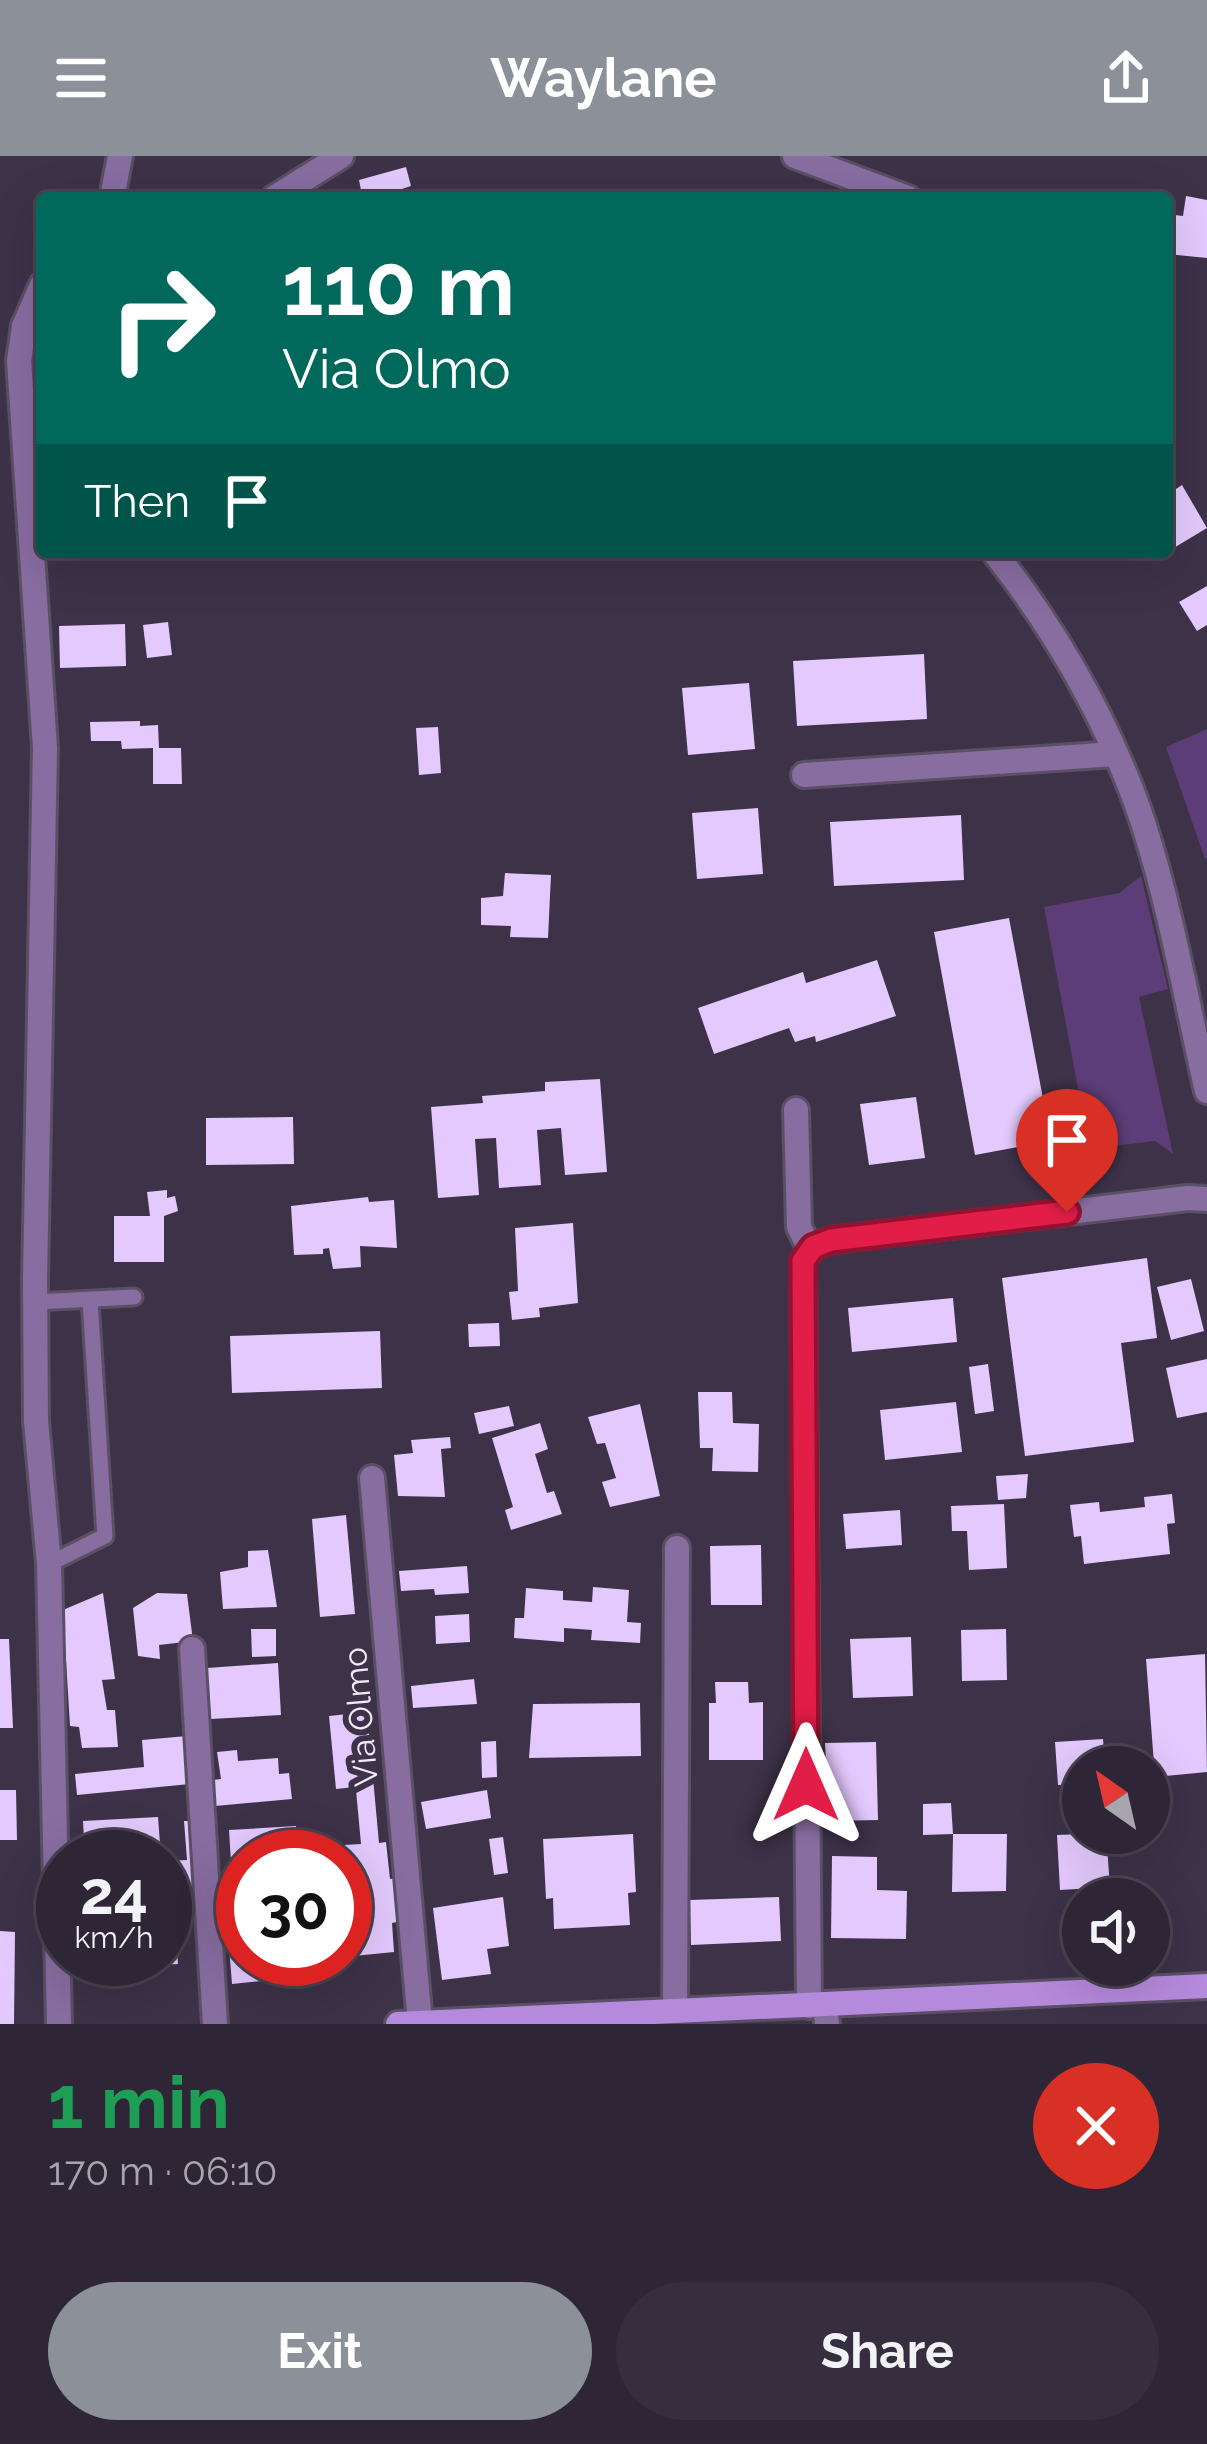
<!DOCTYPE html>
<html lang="en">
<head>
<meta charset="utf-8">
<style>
	:root { --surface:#2e2636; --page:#362e3e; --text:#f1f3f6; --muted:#a7a5ad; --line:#494351; --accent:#8c9099 }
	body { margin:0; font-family:Raleway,sans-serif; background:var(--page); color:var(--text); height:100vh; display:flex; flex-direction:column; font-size:45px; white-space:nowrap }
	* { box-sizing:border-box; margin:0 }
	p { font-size:39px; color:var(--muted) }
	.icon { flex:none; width:66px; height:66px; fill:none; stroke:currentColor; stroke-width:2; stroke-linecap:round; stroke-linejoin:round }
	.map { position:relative; height:1868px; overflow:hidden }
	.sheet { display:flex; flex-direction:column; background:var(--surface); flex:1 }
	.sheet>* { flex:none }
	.guide { position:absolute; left:36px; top:36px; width:1137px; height:366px; border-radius:12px; box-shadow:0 12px 48px #0002,0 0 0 3px var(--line); background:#00695c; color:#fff; overflow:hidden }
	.needle { width:78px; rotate:326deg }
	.fabs { position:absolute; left:1062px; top:1590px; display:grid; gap:24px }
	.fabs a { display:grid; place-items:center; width:108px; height:108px; border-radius:50%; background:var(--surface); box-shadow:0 12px 48px #0002,0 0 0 3px var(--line); font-size:60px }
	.speed { position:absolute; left:36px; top:1674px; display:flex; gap:24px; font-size:60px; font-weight:700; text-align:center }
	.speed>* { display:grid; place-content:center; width:156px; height:156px; border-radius:50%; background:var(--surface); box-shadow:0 12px 48px #0002,0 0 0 3px var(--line); line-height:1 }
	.speed small { font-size:30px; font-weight:400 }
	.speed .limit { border:18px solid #d22; background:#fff; color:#111 }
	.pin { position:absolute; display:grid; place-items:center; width:102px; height:102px; color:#fff; margin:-123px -51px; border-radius:50% 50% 50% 0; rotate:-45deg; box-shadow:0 0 12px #0007 }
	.pin .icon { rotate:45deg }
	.me { position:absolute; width:132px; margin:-66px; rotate:0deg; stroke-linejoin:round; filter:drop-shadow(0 0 9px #0008) }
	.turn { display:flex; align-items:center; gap:42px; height:252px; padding:0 48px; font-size:54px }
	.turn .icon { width:156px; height:156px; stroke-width:2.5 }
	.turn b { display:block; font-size:84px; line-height:102px }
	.then { display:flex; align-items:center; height:114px; padding:0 48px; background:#0003; gap:24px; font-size:45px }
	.round { display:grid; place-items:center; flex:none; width:126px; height:126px; border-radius:63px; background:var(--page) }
	.summary { display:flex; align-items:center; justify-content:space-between; height:204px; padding:0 48px }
	h1 { font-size:72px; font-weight:700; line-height:90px; color:#1e9e55 }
	.cta { display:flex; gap:24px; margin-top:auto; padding:24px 48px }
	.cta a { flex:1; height:138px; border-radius:72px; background:var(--accent); color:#fff; font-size:48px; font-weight:700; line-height:138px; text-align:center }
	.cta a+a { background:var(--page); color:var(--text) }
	header { display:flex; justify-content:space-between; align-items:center; height:156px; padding:0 48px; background:var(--accent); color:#fff; font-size:54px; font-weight:700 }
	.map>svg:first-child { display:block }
</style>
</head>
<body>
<header><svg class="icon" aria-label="menu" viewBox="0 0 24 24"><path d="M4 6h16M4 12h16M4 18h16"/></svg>Waylane<svg class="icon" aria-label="share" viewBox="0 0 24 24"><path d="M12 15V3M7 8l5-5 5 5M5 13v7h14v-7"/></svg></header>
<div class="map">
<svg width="1207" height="1868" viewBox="0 0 1207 1868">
	<rect width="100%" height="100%" fill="#3d3248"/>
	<!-- green -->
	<g fill="#5c3d77">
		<polygon points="1207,573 1207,702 1205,703 1166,591"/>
		<polygon points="1141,720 1168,833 1139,841 1173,998 1155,985 1113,990 1086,975 1044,751 1119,737"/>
	</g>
	<!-- building -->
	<g fill="#e3c9fd">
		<polygon points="406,11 411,30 383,39 384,42 337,42 361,34 359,24"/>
		<polygon points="1186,40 1207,44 1207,102 1167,98 1167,58 1183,60"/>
		<polygon points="1182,329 1207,372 1167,396 1167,339"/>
		<polygon points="1207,430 1207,469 1197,475 1179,446"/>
		<polygon points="168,466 172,499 147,502 143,469"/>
		<polygon points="125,468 126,510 60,512 59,470"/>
		<polygon points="924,498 927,563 797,570 793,505"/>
		<polygon points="749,527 755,593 688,599 682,532"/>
		<polygon points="140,565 140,570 158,569 159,592 181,592 182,628 153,628 153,592 122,593 121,585 91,585 90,566"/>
		<polygon points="438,571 441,617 419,619 416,572"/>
		<polygon points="758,652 763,718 697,723 692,657"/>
		<polygon points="961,659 964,724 834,730 830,666"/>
		<polygon points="505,717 551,719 548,782 510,781 511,770 481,769 481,742 503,740"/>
		<polygon points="1009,762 1051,985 975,999 934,776"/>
		<polygon points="877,804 896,860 816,886 815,880 795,886 789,872 714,898 698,852 803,816 806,827"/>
		<polygon points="600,923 607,1016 565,1019 561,972 537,974 541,1029 499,1032 496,982 475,983 479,1039 438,1042 431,951 483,947 482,940 545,935 545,926"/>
		<polygon points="916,941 925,1002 869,1009 860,948"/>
		<polygon points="293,961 294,1008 206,1009 206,962"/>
		<polygon points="167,1034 167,1042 175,1040 178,1055 164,1060 164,1106 114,1106 114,1060 150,1060 147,1036"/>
		<polygon points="368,1041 369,1046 394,1044 397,1092 360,1090 361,1111 333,1113 329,1092 323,1093 323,1098 294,1099 291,1050"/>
		<polygon points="573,1067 578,1147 539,1152 540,1161 512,1164 509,1136 518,1135 515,1072"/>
		<polygon points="1147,1102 1157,1182 1121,1187 1134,1286 1025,1300 1002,1122"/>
		<polygon points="1191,1123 1204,1175 1171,1184 1157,1131"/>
		<polygon points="953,1142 957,1186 852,1196 848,1152"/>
		<polygon points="499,1167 500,1190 469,1191 468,1168"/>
		<polygon points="380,1175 382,1232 232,1237 230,1180"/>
		<polygon points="1207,1203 1207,1256 1177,1262 1166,1212"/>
		<polygon points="988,1208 994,1255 975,1258 969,1211"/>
		<polygon points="698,1236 732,1236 733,1267 759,1268 758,1316 712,1315 713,1292 700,1292"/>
		<polygon points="956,1246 962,1296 885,1304 880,1254"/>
		<polygon points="640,1248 660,1340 610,1351 602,1326 616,1322 605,1287 597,1288 588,1261"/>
		<polygon points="509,1250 514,1270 479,1278 474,1257"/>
		<polygon points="540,1267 548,1293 535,1298 547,1337 554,1335 562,1358 511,1374 505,1354 513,1351 492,1282"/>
		<polygon points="450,1281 451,1292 441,1293 445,1341 398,1340 394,1299 413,1297 411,1284"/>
		<polygon points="1028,1318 1026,1342 998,1344 996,1320"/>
		<polygon points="1172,1338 1175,1367 1167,1368 1170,1398 1084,1408 1081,1380 1074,1381 1070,1349 1099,1346 1100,1356 1145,1351 1144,1341"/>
		<polygon points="1004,1348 1007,1412 969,1414 967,1375 952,1375 951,1350"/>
		<polygon points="900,1354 902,1389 846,1393 843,1358"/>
		<polygon points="346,1359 355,1458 320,1461 312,1363"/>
		<polygon points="761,1389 762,1449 711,1449 710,1390"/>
		<polygon points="268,1394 277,1451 223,1453 220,1416 248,1411 248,1395"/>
		<polygon points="467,1410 469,1437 435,1439 434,1433 401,1435 399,1415"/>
		<polygon points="593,1431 629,1434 627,1466 641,1467 640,1487 591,1484 592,1474 564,1472 564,1486 514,1482 515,1462 524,1462 526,1432 563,1435 563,1444 592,1446"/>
		<polygon points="103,1437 115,1523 102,1524 107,1554 115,1554 118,1591 82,1592 79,1571 70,1570 63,1454"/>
		<polygon points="157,1437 187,1438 193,1485 159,1489 160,1503 138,1500 133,1452"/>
		<polygon points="469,1458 470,1486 436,1488 435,1460"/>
		<polygon points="251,1473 276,1473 276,1500 252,1501"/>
		<polygon points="1006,1473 1007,1524 962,1525 961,1474"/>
		<polygon points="911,1481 913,1540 853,1542 850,1483"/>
		<polygon points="0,1483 9,1483 13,1572 0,1572"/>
		<polygon points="1205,1498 1207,1616 1155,1621 1146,1503"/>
		<polygon points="278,1507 281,1559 211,1563 207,1512"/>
		<polygon points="474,1523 477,1548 413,1552 411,1530"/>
		<polygon points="715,1526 748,1526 749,1547 763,1546 763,1604 709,1604 709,1547 716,1547"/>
		<polygon points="640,1547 641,1600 529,1602 533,1548"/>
		<polygon points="367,1556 379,1687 386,1686 390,1723 398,1722 402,1765 392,1767 394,1796 354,1800 344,1689 361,1688 356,1634 355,1631 336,1633 329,1560"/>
		<polygon points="187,1580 190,1628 77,1639 75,1618 144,1611 142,1584"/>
		<polygon points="1103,1583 1105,1611 1083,1611 1083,1628 1058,1629 1055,1586"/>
		<polygon points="496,1585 497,1621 482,1622 481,1586"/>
		<polygon points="876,1586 878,1664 829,1665 825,1587"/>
		<polygon points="237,1594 238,1605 278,1602 279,1618 289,1617 292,1643 215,1650 213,1624 221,1623 217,1596"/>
		<polygon points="0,1634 16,1634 17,1684 0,1684"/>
		<polygon points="487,1634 491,1662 426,1673 421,1646"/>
		<polygon points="951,1647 953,1678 1007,1678 1006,1735 952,1736 953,1678 923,1679 923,1648"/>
		<polygon points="158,1661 161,1701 85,1701 83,1665"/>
		<polygon points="184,1665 197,1665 204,1762 175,1763 178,1808 90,1813 90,1803 165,1803 165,1705 187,1704"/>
		<polygon points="296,1670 297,1683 317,1681 319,1701 243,1701 243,1721 232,1722 229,1674"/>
		<polygon points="1106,1677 1110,1731 1060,1734 1057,1679"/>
		<polygon points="633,1678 636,1736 628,1737 630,1769 554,1773 553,1742 546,1743 543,1683"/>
		<polygon points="503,1681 508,1717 494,1719 489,1683"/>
		<polygon points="832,1700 877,1701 877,1734 907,1735 906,1783 831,1782"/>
		<polygon points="503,1741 509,1790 487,1793 491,1818 442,1824 433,1752"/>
		<polygon points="779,1741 781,1785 691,1789 690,1744"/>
		<polygon points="243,1765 243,1803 299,1803 301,1821 232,1828 227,1766"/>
		<polygon points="0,1775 15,1776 14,1868 0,1868"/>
	</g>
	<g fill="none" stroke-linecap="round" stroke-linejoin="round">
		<defs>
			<g id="lane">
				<polyline points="35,1146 134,1141"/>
				<polyline points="49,1408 105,1380 90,1144"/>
			</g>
			<g id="street">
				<polyline points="795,0 908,42"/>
				<polyline points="112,42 120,0"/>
				<polyline points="274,42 341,0"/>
				<polyline points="42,129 24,170 19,205 45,592 35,1124 36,1265 49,1408 59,1868"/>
				<path d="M994,396C1050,467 1098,549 1131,633C1166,723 1185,840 1207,935"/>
				<polyline points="804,619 1115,598"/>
				<polyline points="796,954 799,1071 810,1093"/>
				<polyline points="372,1322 420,1867"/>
				<polyline points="192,1493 215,1868"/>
				<polyline points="825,1849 827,1868"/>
				<polyline points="809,1850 803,1105 813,1091 831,1084 1188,1042 1207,1043"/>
				<polyline points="675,1855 677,1392"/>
			</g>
			<polyline id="secondary" points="398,1868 1207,1830"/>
		</defs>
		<!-- lane casing -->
		<use href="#lane" stroke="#5a4f64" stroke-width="21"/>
		<!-- street casing -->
		<use href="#street" stroke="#5a4f64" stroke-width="30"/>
		<!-- secondary casing -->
		<use href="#secondary" stroke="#5a4f64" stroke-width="30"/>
		<!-- lane -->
		<use href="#lane" stroke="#886da1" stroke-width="15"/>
		<!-- street -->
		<use href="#street" stroke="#886da1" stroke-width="24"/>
		<!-- secondary -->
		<use href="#secondary" stroke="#b589dc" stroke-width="24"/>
	</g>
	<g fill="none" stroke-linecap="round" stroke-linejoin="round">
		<defs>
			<polyline id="route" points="806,1629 803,1105 813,1091 831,1084 1067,1056"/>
		</defs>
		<!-- route casing -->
		<use href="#route" stroke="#92132f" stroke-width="30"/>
		<!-- route -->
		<use href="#route" stroke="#e11d48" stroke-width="21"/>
	</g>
	<g text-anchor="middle" stroke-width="12" stroke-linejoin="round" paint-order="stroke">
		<!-- street labels -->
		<g font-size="33" fill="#f1eaf9" stroke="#3d3248">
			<text transform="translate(360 1561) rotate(-95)" y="12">Via Olmo</text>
		</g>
	</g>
</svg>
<div class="fabs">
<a><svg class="needle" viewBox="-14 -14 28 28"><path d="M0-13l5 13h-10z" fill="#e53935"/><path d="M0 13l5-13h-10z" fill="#a7a5ad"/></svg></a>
<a><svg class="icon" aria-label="sound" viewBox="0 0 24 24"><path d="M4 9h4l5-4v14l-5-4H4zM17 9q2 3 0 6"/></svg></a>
</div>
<div class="speed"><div>24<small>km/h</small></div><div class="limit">30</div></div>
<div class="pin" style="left:1067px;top:1056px;background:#d93025"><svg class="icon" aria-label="arrive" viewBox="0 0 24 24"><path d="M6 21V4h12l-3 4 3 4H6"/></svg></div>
<svg class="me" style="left:806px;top:1629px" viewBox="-20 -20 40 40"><path d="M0-17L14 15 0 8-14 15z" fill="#e11d48" stroke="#fff" stroke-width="4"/></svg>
<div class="guide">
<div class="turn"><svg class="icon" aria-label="right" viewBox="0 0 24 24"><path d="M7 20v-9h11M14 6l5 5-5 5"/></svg><div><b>110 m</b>Via Olmo</div></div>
<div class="then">Then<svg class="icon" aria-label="arrive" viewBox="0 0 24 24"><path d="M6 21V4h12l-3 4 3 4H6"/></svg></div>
</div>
</div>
<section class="sheet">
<div class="summary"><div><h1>1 min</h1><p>170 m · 06:10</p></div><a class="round" style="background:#d93025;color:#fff"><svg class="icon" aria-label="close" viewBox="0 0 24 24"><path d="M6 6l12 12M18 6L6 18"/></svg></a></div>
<div class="cta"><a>Exit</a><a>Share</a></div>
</section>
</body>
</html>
